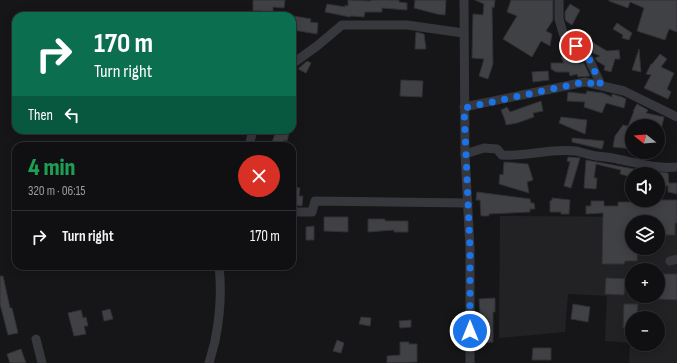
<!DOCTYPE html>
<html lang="en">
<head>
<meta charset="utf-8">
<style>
	:root { --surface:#101012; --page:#19191b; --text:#f1f3f6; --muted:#9c9d9f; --line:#303032 }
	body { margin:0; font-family:"Sofia Sans Condensed",sans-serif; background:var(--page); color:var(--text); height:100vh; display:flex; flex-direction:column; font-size:15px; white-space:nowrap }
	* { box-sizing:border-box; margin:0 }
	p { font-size:13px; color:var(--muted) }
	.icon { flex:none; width:22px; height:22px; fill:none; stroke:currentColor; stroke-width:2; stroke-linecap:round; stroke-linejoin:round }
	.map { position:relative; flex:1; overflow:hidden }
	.details { position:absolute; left:12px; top:142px; width:284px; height:128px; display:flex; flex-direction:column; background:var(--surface); border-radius:12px; box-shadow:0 2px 10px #0003,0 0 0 1px var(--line) }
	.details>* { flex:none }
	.top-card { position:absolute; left:12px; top:12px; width:284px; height:122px; border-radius:12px; box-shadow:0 2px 10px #0003,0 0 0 1px var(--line); background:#0b6e4f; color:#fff; overflow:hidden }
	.needle { width:26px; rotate:287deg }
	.buttons { position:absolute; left:625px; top:119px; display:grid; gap:8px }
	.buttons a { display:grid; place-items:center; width:40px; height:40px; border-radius:50%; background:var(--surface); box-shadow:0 2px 10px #0003,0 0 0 1px var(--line); font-size:20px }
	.pin { position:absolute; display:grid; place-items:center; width:34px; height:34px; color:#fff; margin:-17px; border:2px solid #fff; border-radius:50%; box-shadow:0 1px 4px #0007 }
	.me { position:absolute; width:44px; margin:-22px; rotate:0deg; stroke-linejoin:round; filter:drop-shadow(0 0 3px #0008) }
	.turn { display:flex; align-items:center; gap:14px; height:84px; padding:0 16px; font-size:18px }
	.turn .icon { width:52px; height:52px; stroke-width:2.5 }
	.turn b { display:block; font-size:28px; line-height:34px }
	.then { display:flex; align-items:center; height:38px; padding:0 16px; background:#0003; gap:8px; font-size:15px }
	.round { display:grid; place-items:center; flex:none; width:42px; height:42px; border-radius:21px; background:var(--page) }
	.head { display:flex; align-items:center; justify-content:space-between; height:68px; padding:0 16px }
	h1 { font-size:24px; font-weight:800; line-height:30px; color:#1e9e55 }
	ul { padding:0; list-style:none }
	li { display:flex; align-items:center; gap:12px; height:52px; padding:0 16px; border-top:1px solid var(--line) }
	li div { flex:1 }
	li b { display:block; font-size:15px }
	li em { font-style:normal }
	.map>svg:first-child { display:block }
</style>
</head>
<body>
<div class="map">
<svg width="677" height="363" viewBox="0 0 677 363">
	<rect width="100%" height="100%" fill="#161618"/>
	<!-- built -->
	<path fill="#222225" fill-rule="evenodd" d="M677,212V363H629L630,343L605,341L607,296L568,294L565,332L499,338L500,216L658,217ZM632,222H658V248H632ZM632,270H658V296H632ZM632,318H658V344H632Z"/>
	<!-- building -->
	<g fill="#404145" stroke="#303035">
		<polygon points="253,0 285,0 284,8 273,7 273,16 261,16 262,11 253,11"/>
		<polygon points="348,0 371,1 371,0 399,0 399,2 407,3 407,10 382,8 382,12 365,12 364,17 351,16 350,17 325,12 327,4 345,7 345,5 348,6"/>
		<polygon points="415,0 446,0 445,15 437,14 414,8"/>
		<polygon points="475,0 495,0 494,8 492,7 493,64 488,79 479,76 484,59 472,58 473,14 483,15 484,4"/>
		<polygon points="511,0 553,0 553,20 546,31 552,34 550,46 541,41 532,57 503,39 517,16 507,12"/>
		<polygon points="609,0 677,0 677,32 669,29 665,40 637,31 644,8 630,2 628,8 609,1"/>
		<polygon points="570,4 580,10 572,25 566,21 565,18 565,12"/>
		<polygon points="294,16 311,19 310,22 318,23 317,34 293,30"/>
		<polygon points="617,23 632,33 629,40 622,38 623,35 613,29"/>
		<polygon points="577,29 591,36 588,42 590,41 607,51 619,50 620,59 615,59 611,72 604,70 605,66 597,61 595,58 600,56 589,51 583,45 586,43 573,36"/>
		<polygon points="416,32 424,34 426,49 415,49"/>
		<polygon points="639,49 641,72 632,70"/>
		<polygon points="572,51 579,64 584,63 590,76 578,77 577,74 570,76 569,72 556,72 551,69 551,63 564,63 561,57"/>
		<polygon points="660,54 667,59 661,67 674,73 667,89 671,92 668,99 644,88 651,75 646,74 651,64 652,64"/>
		<polygon points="307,61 311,63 306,73 298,69"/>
		<polygon points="548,71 549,80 533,82 532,72"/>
		<polygon points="401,80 423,81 422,97 400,96"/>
		<polygon points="587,91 603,93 612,97 612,94 622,97 626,99 624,108 606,103 602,113 584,107 585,102 567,101 568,92 586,94"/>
		<polygon points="541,101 543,111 533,113 534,117 517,123 506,125 505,120 501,110 507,107 510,112"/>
		<polygon points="637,104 648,110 646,113 664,117 662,126 629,126 632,127 632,149 613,147 615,136 623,125 628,126 634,111 633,111"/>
		<polygon points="561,117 587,120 585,134 559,123"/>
		<polygon points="276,130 290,130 287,141 284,140 283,146 271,146"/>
		<polygon points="572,138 604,141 602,149 572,142"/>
		<polygon points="568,157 580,158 571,188 564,186 570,162 567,161"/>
		<polygon points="586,160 634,169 633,174 632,177 620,174 621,170 596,164 594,178 597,178 596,189 584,188"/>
		<polygon points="504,162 528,164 533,180 527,182 529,193 499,184 500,174 503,175"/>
		<polygon points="645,171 668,173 669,183 677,183 677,194 668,192 668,186 658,185 658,174"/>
		<polygon points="292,187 300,188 299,196 303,196 302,206 292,205"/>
		<polygon points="477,192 530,199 531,203 534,203 535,209 530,209 530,212 489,214 489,216 481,216 480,200 476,200"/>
		<polygon points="552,198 570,200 569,214 561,214 561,212 550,212 550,201 552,200"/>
		<polygon points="636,200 677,200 677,223 675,223 675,235 658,235 658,222 632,222 632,248 638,248 637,261 625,261 624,264 602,264 603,213 586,214 586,206 591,206 591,201 604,201 604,206 618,206 618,202 636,202"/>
		<polygon points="324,217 348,217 348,232 324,231"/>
		<polygon points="368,219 385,219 385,221 408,221 408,232 394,232 394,230 368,232"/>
		<polygon points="314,226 314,240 306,240 306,227"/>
		<polygon points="658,274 677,274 677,300 658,299"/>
		<polygon points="0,276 3,276 10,308 12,308 18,333 8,335 0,304"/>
		<polygon points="606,278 632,279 632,285 625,285 624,295 605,294"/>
		<polygon points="495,298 495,312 493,312 493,342 482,343 482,313 480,313 479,299"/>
		<polygon points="573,304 590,307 588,322 571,319"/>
		<polygon points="624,304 638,304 637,318 632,318 632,328 623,328"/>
		<polygon points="110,309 113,319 104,321 102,311"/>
		<polygon points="81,310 83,318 86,317 88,326 84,326 86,334 74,336 68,313"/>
		<polygon points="361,317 371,318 370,326 359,324"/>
		<polygon points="411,320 411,327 400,328 399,321"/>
		<polygon points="337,340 344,343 341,353 333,351"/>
		<polygon points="400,342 409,342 409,344 417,344 417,362 387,363 387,356 400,355"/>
		<polygon points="533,348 551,348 551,360 532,360"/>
		<polygon points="21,349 26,363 10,363 7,354"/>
	</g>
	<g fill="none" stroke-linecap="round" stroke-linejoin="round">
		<!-- minor -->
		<g stroke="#37383e" stroke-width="9">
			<polyline points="464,0 465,154 470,249 470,363"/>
			<polyline points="559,0 559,19 564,36 589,59 601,85"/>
			<polyline points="292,64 317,46 342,25 407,25 463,33"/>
			<polyline points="464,107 585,82 624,91 677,117"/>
			<polyline points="249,146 253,130"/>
			<path d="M465,154L484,148L497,149L502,155C527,157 551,148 575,151C582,152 589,155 596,156C603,157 610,157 617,159C637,163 656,169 677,167"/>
			<polyline points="292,212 312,212 315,201 468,203"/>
			<polyline points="670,261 677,259"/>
			<polyline points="36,339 42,363"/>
			<path d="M209,363C211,356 213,349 215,341C220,316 222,292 219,266"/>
		</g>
	</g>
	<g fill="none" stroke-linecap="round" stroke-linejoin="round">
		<!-- route -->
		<polyline stroke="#1a73e8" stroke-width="7" stroke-dasharray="0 12.6" points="470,331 470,249 464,108 584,82 601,85 589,59 576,46"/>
	</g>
</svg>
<div class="buttons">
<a><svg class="needle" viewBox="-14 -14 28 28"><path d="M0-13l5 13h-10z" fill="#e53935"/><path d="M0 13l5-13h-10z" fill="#9c9d9f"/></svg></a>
<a><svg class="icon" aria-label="sound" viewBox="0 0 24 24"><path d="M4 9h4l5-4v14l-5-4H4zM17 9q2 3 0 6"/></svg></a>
<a><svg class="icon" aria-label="layers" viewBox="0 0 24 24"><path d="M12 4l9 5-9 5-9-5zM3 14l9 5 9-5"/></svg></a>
<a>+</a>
<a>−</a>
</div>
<div class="pin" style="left:576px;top:46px;background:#d93025"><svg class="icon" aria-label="arrive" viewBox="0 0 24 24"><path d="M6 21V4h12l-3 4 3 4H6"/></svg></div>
<svg class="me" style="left:470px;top:331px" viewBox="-20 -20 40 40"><circle r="17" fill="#1a73e8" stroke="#fff" stroke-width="3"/><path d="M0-11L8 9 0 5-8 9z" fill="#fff"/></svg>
<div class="top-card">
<div class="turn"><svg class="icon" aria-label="right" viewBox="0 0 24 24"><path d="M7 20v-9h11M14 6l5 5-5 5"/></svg><div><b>170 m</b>Turn right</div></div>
<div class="then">Then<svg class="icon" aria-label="left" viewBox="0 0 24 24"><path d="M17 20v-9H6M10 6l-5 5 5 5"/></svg></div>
</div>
<section class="details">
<div class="head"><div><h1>4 min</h1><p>320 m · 06:15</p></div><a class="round" style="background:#d93025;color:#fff"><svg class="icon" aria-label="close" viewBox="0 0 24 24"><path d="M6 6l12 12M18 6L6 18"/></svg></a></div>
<ul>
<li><svg class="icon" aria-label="right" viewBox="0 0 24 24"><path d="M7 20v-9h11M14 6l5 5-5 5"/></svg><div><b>Turn right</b></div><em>170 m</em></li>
</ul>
</section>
</div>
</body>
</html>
